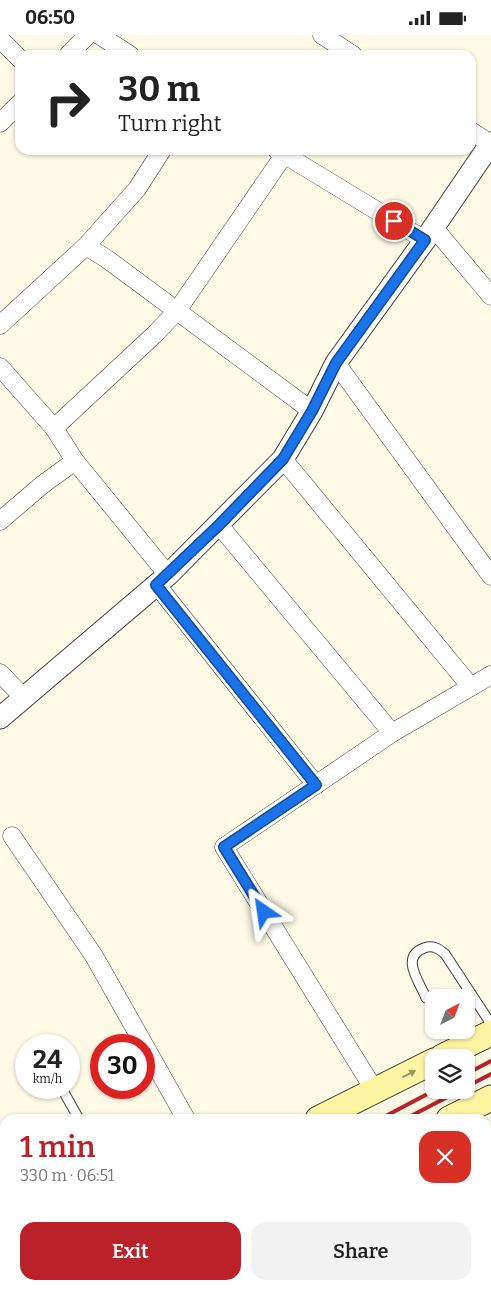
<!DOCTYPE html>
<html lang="en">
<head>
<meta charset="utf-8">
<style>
	:root { --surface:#fff; --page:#f2f2f2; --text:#222; --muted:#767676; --accent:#ba2129 }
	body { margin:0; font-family:Bitter,serif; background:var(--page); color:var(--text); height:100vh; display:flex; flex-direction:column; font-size:19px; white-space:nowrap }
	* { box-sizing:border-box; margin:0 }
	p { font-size:16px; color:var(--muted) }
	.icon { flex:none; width:28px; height:28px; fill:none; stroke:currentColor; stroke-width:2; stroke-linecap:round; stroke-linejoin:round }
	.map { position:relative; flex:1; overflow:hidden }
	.panel { position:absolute; left:0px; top:1079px; width:491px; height:176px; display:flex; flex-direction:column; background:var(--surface); border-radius:15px 15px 0 0; box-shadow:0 1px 4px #0004 }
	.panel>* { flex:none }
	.banner { position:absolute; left:15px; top:15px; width:461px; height:105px; border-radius:15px; box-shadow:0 1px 4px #0004; background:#fff; color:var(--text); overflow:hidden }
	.needle { width:32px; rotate:42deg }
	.tools { position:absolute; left:425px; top:954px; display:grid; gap:10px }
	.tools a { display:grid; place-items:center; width:50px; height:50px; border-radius:10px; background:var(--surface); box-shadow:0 1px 4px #0004; font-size:25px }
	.speed { position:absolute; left:15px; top:999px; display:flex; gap:10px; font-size:25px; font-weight:700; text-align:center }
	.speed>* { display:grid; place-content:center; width:65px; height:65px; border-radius:50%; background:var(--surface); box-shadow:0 1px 4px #0004; line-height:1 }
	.speed small { font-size:12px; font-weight:400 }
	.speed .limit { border:8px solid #d22; background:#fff; color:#111 }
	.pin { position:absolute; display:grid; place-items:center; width:42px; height:42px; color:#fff; margin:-21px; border:2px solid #fff; border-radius:50%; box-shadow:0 1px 5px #0007 }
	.me { position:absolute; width:55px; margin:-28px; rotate:328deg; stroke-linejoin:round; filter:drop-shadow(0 0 4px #0008) }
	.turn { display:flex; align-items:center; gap:18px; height:105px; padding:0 20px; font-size:22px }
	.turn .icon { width:65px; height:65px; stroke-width:2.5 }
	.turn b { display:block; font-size:35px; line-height:42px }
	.round { display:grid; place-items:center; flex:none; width:52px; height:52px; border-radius:15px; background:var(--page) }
	.overview { display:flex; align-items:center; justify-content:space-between; height:85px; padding:0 20px }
	h1 { font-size:30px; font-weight:600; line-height:38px; color:var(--accent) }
	.cta { display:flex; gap:10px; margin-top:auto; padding:10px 20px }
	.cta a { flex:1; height:58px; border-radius:15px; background:var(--accent); color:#fff; font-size:20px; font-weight:600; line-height:58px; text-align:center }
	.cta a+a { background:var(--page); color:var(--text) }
	.status { display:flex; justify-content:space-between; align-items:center; height:35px; padding:0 25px; background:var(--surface); direction:ltr }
	.status svg { height:14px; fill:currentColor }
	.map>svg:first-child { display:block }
</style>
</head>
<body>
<div class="status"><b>06:50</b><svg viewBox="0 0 49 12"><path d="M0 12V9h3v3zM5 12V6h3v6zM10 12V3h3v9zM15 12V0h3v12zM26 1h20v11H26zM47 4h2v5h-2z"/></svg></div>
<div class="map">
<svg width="491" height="1254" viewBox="0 0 491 1254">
	<rect width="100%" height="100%" fill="#fffae6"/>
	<!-- building -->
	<polygon fill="#524b46" points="165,1250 177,1250 179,1254 159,1254"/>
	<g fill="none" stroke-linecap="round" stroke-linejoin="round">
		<defs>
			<g id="service">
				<path d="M426,963C419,946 400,922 424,913C433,910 438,913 445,919L491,989"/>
				<polyline points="61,1052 79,1084"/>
				<polyline points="355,1250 358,1254"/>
			</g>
			<g id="minor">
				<polyline points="99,0 130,20"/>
				<polyline points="322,0 353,20"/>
				<polyline points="0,4 20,24"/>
				<polyline points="68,20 88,0"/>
				<polyline points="0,88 20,68"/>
				<polyline points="471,96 491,109"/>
				<polyline points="277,115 425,205"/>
				<polyline points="434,193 491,261"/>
				<polyline points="86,211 137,154 162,115"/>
				<polyline points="0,290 86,211 107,224 312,376"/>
				<polyline points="336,328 491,541"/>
				<polyline points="0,332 54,393 75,426 168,540"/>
				<polyline points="54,393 154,300 177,276 284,120"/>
				<polyline points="283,424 471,652"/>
				<polyline points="0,486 42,450 75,426"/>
				<polyline points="219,490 392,698"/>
				<polyline points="156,549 316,750"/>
				<polyline points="0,638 24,663"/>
				<polyline points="12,801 94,921 186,1084"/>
				<polyline points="375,1056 224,812 392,698 491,640"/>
			</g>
			<polyline id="tertiary" points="0,683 168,540 283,424 312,376 336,328 425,205 491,108"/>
			<g id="secondary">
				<polyline points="442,1022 491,998"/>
				<polyline points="318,1084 434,1026"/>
				<polyline points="449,1084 491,1063"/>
				<polyline points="0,1237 5,1234"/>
				<polyline points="72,1254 81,1250"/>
			</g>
		</defs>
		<!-- service casing -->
		<use href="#service" stroke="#3d3d3d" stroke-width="11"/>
		<!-- minor casing -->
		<use href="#minor" stroke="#3d3d3d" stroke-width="19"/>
		<!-- tertiary casing -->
		<use href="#tertiary" stroke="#3d3d3d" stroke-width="23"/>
		<!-- secondary casing -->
		<use href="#secondary" stroke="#2c2c2c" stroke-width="27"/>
		<!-- service -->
		<use href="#service" stroke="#fff" stroke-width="9"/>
		<!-- minor -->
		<use href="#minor" stroke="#fff" stroke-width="18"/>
		<!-- tertiary -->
		<use href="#tertiary" stroke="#fff" stroke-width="21"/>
		<!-- secondary -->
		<use href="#secondary" stroke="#fff4a1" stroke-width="25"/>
		<!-- rail -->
		<g stroke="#ba2129" stroke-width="4">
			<polyline points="466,1039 491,1026"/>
			<polyline points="466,1052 491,1039"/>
			<polyline points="380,1084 435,1055"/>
			<polyline points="405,1084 461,1055"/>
			<polyline points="53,1254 61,1250"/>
			<polyline points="74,1254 82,1250"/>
		</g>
	</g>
	<!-- one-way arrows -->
	<defs><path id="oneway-solid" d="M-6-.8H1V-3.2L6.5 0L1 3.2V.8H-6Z" transform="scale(1.25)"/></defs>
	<use fill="#9d9665" href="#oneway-solid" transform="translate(409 1039) rotate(-27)"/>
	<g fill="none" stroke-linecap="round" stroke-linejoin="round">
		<defs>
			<polyline id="route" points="264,877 224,812 316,750 156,550 219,490 283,424 312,376 336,328 425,205 394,186"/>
		</defs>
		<!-- route casing -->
		<use href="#route" stroke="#114b97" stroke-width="12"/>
		<!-- route -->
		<use href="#route" stroke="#1a73e8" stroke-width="9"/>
	</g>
</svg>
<div class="tools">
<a><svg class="needle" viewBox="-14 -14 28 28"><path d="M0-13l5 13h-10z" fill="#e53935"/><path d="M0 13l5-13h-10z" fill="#767676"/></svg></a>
<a><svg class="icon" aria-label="layers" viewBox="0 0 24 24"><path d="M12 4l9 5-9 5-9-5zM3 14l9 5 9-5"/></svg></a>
</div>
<div class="speed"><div>24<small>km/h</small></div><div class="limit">30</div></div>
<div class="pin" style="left:394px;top:186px;background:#d93025"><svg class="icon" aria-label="arrive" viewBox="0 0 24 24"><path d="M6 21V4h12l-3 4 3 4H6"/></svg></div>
<svg class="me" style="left:264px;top:877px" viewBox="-20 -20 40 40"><path d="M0-17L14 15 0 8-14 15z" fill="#1a73e8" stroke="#fff" stroke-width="4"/></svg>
<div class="banner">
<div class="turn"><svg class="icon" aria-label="right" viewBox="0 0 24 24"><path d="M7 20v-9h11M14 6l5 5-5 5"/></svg><div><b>30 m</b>Turn right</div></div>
</div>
<section class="panel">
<div class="overview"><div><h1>1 min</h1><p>330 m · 06:51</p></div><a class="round" style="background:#d93025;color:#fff"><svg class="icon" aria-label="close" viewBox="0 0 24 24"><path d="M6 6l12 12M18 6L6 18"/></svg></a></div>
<div class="cta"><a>Exit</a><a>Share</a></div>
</section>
</div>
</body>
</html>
